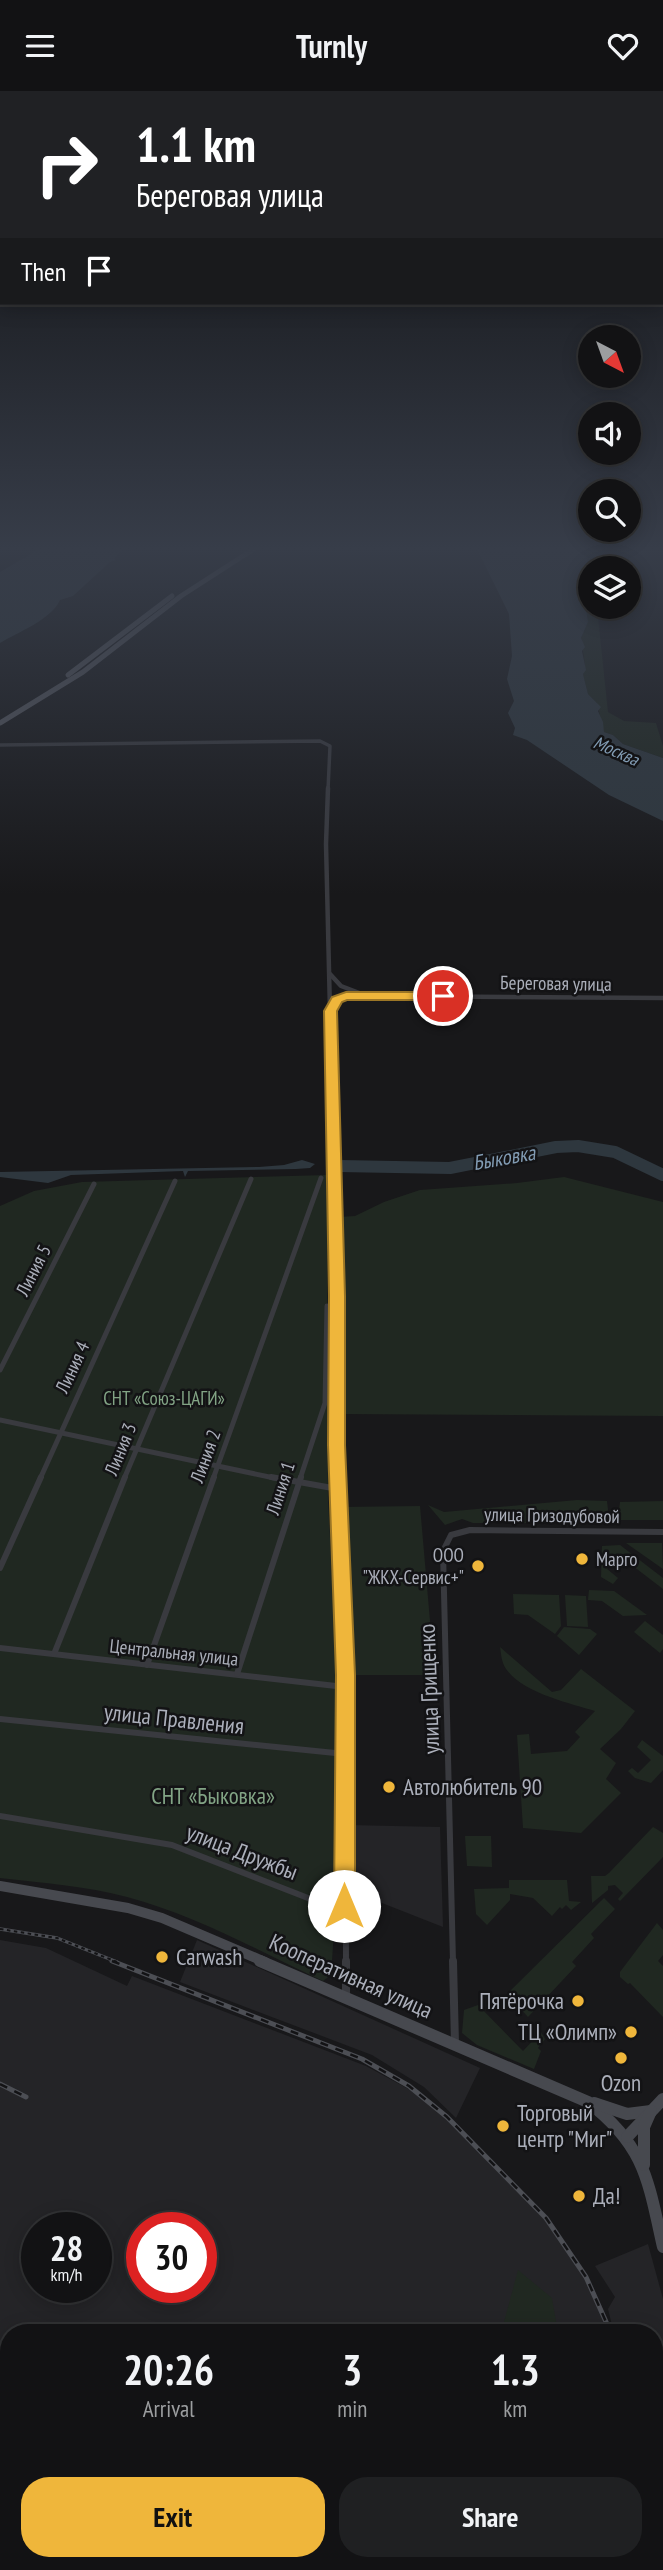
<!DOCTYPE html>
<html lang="en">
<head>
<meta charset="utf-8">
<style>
	:root { --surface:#121214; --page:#1f2022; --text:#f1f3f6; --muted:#9c9ea0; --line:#313234; --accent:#efb63b }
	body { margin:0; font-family:"PT Sans Narrow",sans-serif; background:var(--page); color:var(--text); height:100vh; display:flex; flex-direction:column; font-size:26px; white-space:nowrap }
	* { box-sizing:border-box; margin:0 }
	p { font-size:23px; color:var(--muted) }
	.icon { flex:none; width:38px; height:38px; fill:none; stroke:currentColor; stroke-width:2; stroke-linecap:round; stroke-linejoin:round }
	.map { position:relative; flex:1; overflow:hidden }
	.side { position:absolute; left:0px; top:2233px; width:663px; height:247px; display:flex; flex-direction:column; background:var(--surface); border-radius:28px 28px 0 0; box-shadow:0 4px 18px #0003,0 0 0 2px var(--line) }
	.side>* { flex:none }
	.hud { position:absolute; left:0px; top:0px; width:663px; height:214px; box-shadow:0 4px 18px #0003,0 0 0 2px var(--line); background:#202124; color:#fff; overflow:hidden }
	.needle { width:46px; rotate:139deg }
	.tools { position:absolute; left:578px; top:234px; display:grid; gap:14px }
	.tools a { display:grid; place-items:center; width:63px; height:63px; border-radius:50%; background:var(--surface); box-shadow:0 4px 18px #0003,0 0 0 2px var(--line); font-size:35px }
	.speed { position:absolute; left:21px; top:2121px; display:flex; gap:14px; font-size:35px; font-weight:700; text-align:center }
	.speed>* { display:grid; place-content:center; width:91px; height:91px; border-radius:50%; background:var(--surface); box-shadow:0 4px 18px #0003,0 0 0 2px var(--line); line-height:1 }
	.speed small { font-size:18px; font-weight:400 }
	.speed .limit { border:10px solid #d22; background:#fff; color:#111 }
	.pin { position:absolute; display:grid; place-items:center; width:60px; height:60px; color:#fff; margin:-30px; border:4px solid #fff; border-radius:50%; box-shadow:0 2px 7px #0007 }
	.me { position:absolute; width:77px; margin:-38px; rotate:0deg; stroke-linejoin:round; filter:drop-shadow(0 0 5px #0008) }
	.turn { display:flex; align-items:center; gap:24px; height:147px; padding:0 21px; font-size:32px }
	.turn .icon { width:91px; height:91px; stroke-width:2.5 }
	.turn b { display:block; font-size:49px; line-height:60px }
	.then { display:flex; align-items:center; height:66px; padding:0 21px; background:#0003; gap:14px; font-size:26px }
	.eta { display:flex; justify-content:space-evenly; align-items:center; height:119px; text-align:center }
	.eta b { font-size:42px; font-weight:600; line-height:49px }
	.cta { display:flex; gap:14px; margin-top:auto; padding:14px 21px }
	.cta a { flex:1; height:80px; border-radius:28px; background:var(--accent); color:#111; font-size:28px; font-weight:600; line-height:80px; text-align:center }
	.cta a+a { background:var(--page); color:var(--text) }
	header { display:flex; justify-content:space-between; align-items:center; height:91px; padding:0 21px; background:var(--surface); font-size:32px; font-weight:600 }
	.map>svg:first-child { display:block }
</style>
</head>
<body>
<header><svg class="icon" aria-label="menu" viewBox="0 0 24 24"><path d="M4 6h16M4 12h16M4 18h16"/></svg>Turnly<svg class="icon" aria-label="heart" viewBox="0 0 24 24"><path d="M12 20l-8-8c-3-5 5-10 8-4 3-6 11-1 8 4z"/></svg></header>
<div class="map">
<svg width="663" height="2479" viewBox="0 0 663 2479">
	<rect width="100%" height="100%" fill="#18181a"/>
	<!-- built -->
	<g fill="#242427" fill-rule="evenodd">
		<polygon points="348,1734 440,1736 443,1836 349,1799"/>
		<path d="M0,1849L46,1857L127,1895L132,1885L366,1975L414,2001L446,2027L544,2128L567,2158L585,2187L609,2242H9V2471H654L655,2424L663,2458V2479H0ZM37,2137H96V2196H37ZM142,2137H201V2196H142Z"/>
		<polygon points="197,1849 480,1977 456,2027 424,1996 372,1964 180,1891"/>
		<polygon points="648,2153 663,2208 663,2440 654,2406 654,2242 614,2242 608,2218 615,2206 595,2175"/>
	</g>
	<!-- green -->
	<g fill="#202821">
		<polygon points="591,456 599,456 603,478 590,478 590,516 597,516 608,621 624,630 656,632 663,655 663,667 623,653 613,644 604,641 597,612 588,603 583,583 585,574 581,547 588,531 584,503 588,494 585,463 592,459"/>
		<path d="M327,1084L328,1406L337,1590L336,1811L331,1884L323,1890C259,1860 195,1824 127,1806C86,1795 42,1792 0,1787V1115L34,1100L82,1091Z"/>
		<polygon points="564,1086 663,1111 663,1325 342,1323 339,1126 355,1125 384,1111 420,1099 517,1092"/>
		<polygon points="577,1409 607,1410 609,1427 581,1425 580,1432 473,1432 462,1428 445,1434 428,1414 444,1421"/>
		<polygon points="663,1410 663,1429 618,1429 620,1411"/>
		<polygon points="420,1415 434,1576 427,1584 345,1584 340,1416"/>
		<polygon points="626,1452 662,1452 663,1478"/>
		<polygon points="620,1454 663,1487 663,1498 620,1465 607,1478 618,1487 613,1493 601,1486 602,1455"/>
		<polygon points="589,1499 614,1500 647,1524 623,1525 602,1510 588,1509"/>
		<polygon points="513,1503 559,1504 561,1535 555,1543 528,1524 514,1523"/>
		<polygon points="565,1504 586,1505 588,1536 567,1535"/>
		<polygon points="645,1530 663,1544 663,1558 660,1562 634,1541"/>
		<polygon points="564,1536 590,1538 597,1543 579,1564 557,1545"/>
		<path d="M500,1556L552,1601L561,1599L581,1578L635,1620L621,1638L600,1658L616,1672L606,1688L621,1702L581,1742L523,1737L517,1644L529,1643L531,1663L567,1660L580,1646L575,1641L595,1620C569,1612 514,1600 503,1572C501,1567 501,1561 500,1556Z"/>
		<polygon points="642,1649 663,1665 663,1679 651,1692 635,1687 628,1680 632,1677 638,1682 651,1669 637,1656"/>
		<polygon points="653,1736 663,1742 663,1766 620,1810 618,1808 623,1802 615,1794 608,1795 608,1799 592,1812 591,1785 605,1785 609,1782"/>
		<polygon points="465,1745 491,1745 492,1776 467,1775"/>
		<polygon points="509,1789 567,1789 569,1810 581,1811 571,1819 566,1814 562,1818 560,1816 552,1825 533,1807 510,1803 510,1809 487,1834 476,1823 474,1798 509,1797"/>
		<polygon points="604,1807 615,1818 591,1843 594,1847 572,1871 576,1875 528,1926 507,1903"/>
		<polygon points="657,1832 663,1839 663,1864 658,1870 663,1875 663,1926 630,1892 628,1893 620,1886 620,1881"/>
		<polygon points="478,1914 523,1960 541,1941 545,1948 538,1957 541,1960 534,1978 477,1954 462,1942 464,1919"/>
		<polygon points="518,2179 552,2207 558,2242 501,2242"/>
		<polygon points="497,2471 601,2471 603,2479 494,2479"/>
	</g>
	<!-- water -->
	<g fill="#2e373e">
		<path d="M43,456H123L115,467L116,469L110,471L73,505L60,509C51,529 18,541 0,552V481Z"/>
		<path d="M476,456H578C580,460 584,462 586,465C589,471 587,492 587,500L584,503L588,531L581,547L585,556L582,560L586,579L583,583L588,603L601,616L598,620L603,631L604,641L613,644L623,653L663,667V730L609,704L527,649L513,644L515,637L508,622L514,610L507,588L512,565L509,523Z"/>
		<polygon points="302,1069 315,1073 310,1077 296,1078 188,1080 185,1086 183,1080 71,1084 48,1092 0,1086 0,1081 259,1076 284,1074"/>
	</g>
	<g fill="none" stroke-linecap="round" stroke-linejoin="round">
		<!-- river -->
		<polyline stroke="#2e373e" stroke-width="12" points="339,1075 450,1077 556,1056 578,1055 615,1061 663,1084"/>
		<!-- street-far4 -->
		<polyline stroke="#393a3f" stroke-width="3.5" points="0,654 320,650 330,655 328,699"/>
		<!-- street-far3 -->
		<g stroke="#393a3f" stroke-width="4.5">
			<polyline points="328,697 326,753 332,1004"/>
			<polyline points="330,883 341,895 362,903"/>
			<polyline points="332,916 339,907 368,905 663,907"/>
		</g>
		<!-- street-far2 -->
		<g stroke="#393a3f" stroke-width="5">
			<polyline points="332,1002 338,1388"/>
			<polyline points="0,1279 94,1093"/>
			<polyline points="0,1329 279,1388"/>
			<polyline points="40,1388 175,1090"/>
			<polyline points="124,1388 251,1088"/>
			<polyline points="213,1388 321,1087"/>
			<polyline points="300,1388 325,1312 327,1215"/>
		</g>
		<!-- street-far1 -->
		<g stroke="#393a3f" stroke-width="6">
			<polyline points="271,1386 338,1398"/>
			<polyline points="338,1386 345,1596 346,1871"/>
			<polyline points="0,1477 41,1386"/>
			<polyline points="0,1557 345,1596"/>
			<polyline points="54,1563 125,1386"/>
			<polyline points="147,1574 214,1386"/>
			<polyline points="237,1583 301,1386"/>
			<polyline points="0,1628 345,1663"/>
			<polyline points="0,1725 172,1754 344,1821"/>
			<polyline points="453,1871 443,1460 451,1444 470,1439 663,1441"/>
		</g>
		<!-- street -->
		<g stroke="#393a3f" stroke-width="8">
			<polyline points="346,1870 346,1907"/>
			<polyline points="453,1870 455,1953"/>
		</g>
		<!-- secondary-far1 -->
		<polyline stroke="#47494f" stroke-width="10" points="0,1795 128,1817 162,1827 265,1871"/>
		<!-- secondary -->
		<g stroke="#47494f" stroke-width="12">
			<path d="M260,1870L588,2011C645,2055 648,2089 663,2156"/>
			<polyline points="594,2012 627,2023 651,2020"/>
			<polyline points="627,2046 663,2008"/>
			<polyline points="644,2074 644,2036 651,2020"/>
		</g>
		<!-- primary -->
		<g stroke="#55575e" stroke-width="5">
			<polyline points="68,584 172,505"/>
			<polyline points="0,632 83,581 181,505 257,456"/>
		</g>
		<defs>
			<polyline id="rail-far1" points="0,1838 57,1847 117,1871"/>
			<g id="rail">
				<polyline points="112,1870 362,1968 409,1995 447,2026 546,2127 586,2186 611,2242"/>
				<polyline points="0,1993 26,2006"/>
				<polyline points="654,2416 663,2451"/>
			</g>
		</defs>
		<!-- rail-far1 casing -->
		<use href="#rail-far1" stroke="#4c4e54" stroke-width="3.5"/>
		<!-- rail casing -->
		<use href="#rail" stroke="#4c4e54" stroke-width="5"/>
		<!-- rail-far1 -->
		<use href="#rail-far1" stroke="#131315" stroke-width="2" stroke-dasharray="3.5" stroke-linecap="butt"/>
		<!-- rail -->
		<use href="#rail" stroke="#131315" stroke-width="2.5" stroke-dasharray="8" stroke-linecap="butt"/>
	</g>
	<!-- sky -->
	<linearGradient id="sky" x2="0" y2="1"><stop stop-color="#0d0d0e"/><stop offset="0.57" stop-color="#373d49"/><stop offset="1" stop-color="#373d49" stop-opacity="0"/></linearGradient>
	<rect width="663" height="803" fill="url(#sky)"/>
	<!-- route -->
	<polygon fill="#efb63b" stroke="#9b7626" stroke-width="2" points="346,901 443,901 449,905 443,909 347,909 342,911 337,920 345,1205 345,1354 355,1584 355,1815 352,1822 344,1825 337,1822 334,1815 336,1584 328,1354 329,1205 324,920 332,906"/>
	<!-- markers -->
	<g fill="#efb63b" stroke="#131315" stroke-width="2.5">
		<circle cx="582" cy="1468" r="7"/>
		<circle cx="478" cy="1475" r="7"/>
		<circle cx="389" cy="1696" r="7"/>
		<circle cx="162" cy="1866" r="7"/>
		<circle cx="578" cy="1910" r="7"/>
		<circle cx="631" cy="1941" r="7"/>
		<circle cx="621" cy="1967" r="7"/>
		<circle cx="503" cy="2035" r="7"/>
		<circle cx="579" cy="2105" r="7"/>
	</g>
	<g text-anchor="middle" stroke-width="5" stroke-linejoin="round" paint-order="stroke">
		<!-- far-water labels -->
		<g font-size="18" font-style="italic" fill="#829cb4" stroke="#131315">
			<text transform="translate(616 660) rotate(24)" y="6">Москва</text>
		</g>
		<!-- street labels -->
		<g font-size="19" fill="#abafba" stroke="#131315">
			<text transform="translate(556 892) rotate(1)" y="7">Береговая улица</text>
			<text transform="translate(33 1179) rotate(-63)" y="7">Линия 5</text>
			<text transform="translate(72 1276) rotate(-65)" y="7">Линия 4</text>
			<text transform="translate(120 1358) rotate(-68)" y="7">Линия 3</text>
			<text transform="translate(205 1365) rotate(-70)" y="7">Линия 2</text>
			<text transform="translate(280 1397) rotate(-72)" y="7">Линия 1</text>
			<text transform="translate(552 1424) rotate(1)" y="7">улица Гризодубовой</text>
			<text transform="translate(174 1561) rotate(6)" y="7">Центральная улица</text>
		</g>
		<!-- park labels -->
		<g font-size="19" fill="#82a485" stroke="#131315">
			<text x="164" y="1314">СНТ «Союз-ЦАГИ»</text>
		</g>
		<!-- poi labels -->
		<g font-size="19" fill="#abafba" stroke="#131315" text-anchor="end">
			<text x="464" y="1471">ООО<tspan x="464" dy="22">"ЖКХ-Сервис+"</tspan></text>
			<text x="596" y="1475" text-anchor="start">Марго</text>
		</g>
		<!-- water labels -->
		<g font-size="21" font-style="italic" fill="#829cb4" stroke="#131315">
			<text transform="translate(504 1067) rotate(-10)" y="7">Быковка</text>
		</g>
		<!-- near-street labels -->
		<g font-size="23" fill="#abafba" stroke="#131315">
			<text transform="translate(429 1598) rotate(-92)" y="8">улица Грищенко</text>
			<text transform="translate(174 1628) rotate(6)" y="8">улица Правления</text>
			<text transform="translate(242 1761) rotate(21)" y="8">улица Дружбы</text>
			<text transform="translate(351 1885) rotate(24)" y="8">Кооперативная улица</text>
		</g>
		<!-- near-poi labels -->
		<g font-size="23" fill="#abafba" stroke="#131315" text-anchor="start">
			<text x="403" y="1704">Автолюбитель 90</text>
			<text x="176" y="1874">Carwash</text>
			<text x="564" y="1918" text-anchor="end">Пятёрочка</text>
			<text x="617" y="1949" text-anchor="end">ТЦ «Олимп»</text>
			<text x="621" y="2000" text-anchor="middle">Ozon</text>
			<text x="517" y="2030">Торговый<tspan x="517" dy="26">центр "Миг"</tspan></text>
			<text x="593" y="2113">Да!</text>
		</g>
		<!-- near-park labels -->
		<g font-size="23" fill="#82a485" stroke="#131315">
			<text x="213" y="1713">СНТ «Быковка»</text>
		</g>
	</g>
</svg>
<div class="tools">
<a><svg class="needle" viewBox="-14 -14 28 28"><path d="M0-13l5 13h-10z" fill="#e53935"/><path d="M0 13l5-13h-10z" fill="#9c9ea0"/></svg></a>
<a><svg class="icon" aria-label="sound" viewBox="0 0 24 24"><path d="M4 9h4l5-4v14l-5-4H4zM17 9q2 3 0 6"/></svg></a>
<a><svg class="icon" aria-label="search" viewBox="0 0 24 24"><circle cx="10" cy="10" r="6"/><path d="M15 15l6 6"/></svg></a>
<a><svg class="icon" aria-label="layers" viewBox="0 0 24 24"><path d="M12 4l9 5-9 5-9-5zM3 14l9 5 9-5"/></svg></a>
</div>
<div class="speed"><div>28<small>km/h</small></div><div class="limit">30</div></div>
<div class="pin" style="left:443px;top:905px;background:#d93025"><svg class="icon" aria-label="arrive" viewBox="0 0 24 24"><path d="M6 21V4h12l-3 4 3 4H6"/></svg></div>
<svg class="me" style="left:344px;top:1815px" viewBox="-20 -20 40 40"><circle r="19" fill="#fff"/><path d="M0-13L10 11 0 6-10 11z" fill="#efb63b"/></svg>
<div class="hud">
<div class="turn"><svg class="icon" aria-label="right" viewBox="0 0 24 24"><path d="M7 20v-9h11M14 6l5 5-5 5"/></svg><div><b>1.1 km</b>Береговая улица</div></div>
<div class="then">Then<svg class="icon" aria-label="arrive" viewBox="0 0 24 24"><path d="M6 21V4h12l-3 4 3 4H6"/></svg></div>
</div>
<section class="side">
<div class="eta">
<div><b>20:26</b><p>Arrival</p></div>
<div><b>3</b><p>min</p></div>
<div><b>1.3</b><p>km</p></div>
</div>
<div class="cta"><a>Exit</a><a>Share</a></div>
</section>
</div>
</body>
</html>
